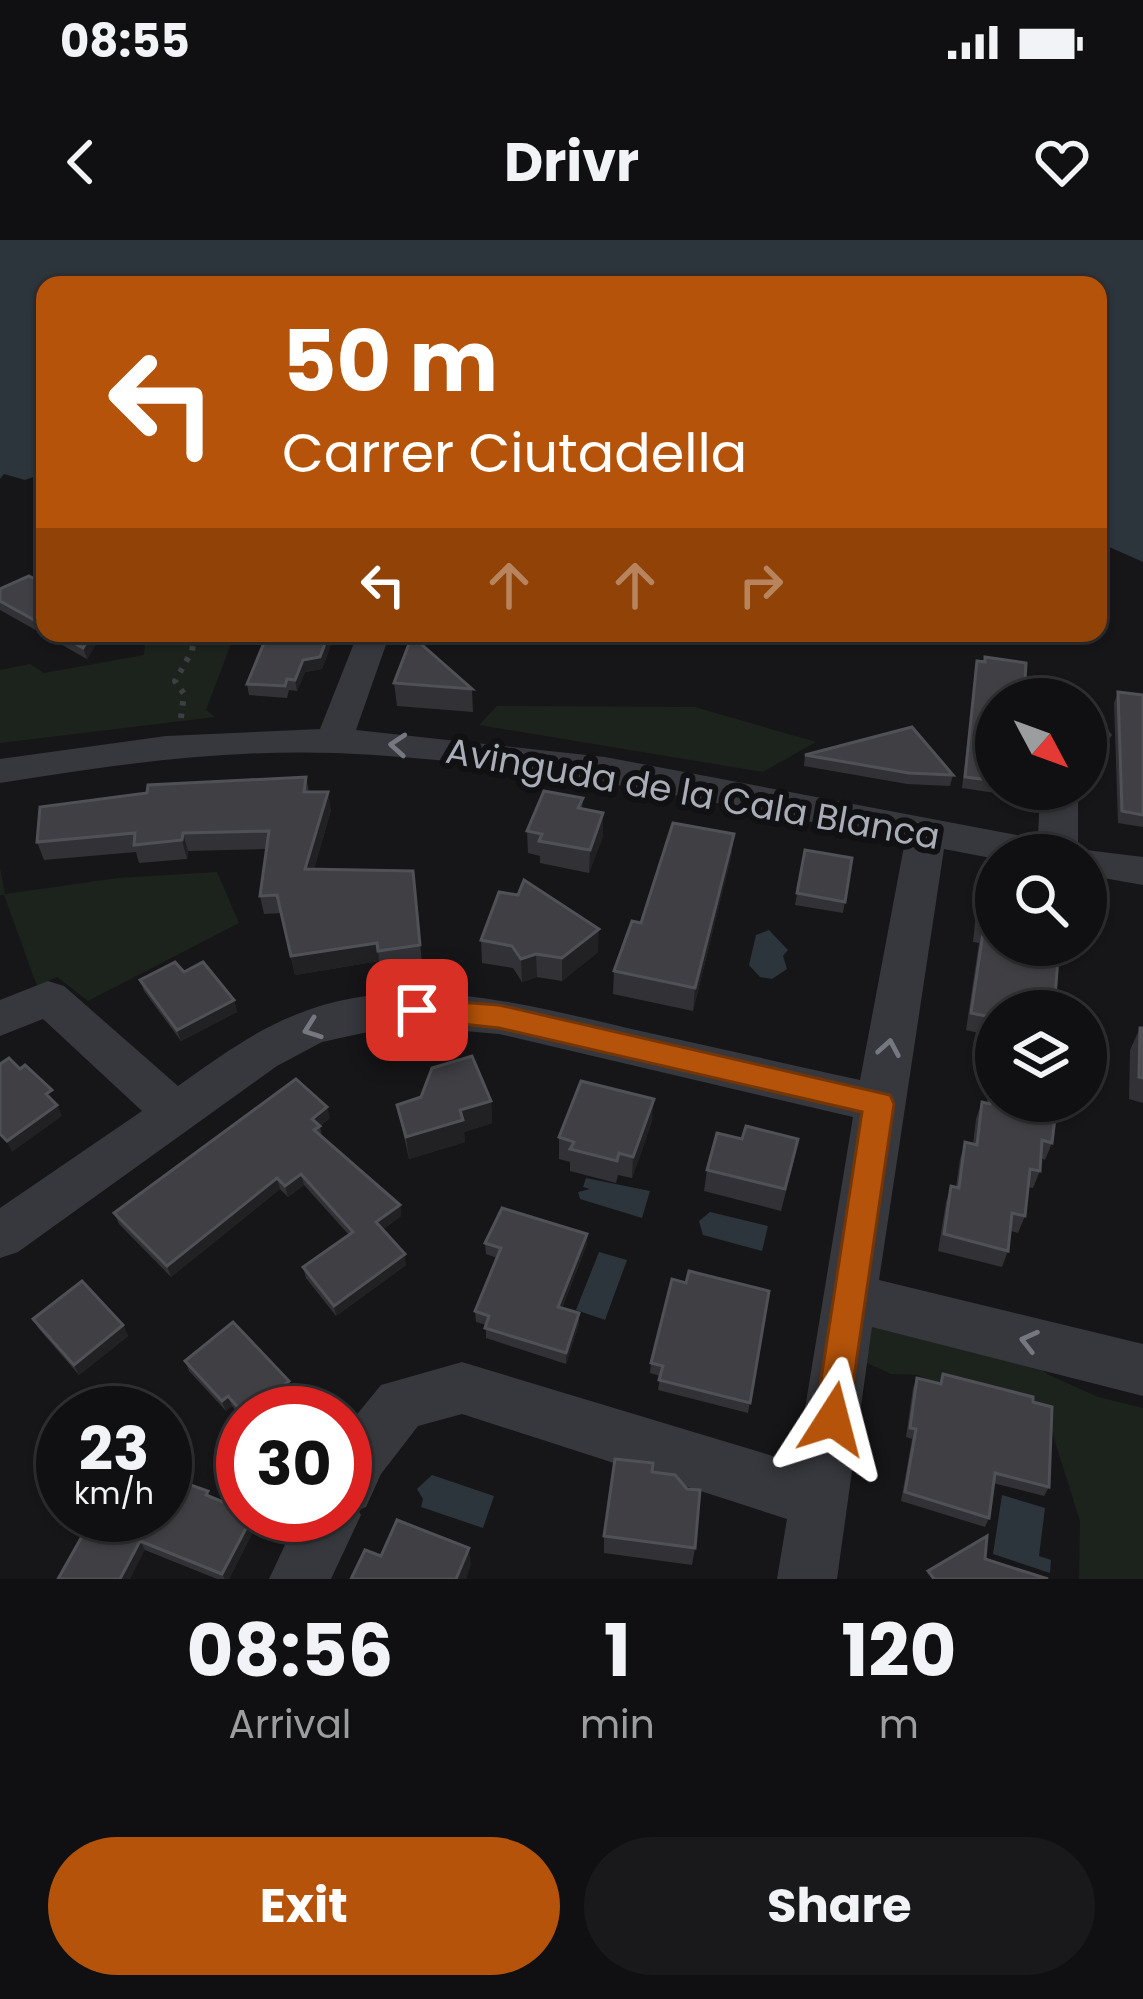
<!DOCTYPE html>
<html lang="en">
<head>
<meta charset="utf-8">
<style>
	:root { --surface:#101012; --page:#19191b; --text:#f1f3f6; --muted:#9c9d9f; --line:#303032; --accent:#b45309 }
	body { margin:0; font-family:Poppins,sans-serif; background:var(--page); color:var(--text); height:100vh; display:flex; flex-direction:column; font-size:45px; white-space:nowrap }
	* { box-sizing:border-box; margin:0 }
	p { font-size:39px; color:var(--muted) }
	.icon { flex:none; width:66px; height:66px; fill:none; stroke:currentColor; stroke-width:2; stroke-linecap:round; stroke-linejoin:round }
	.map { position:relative; height:1339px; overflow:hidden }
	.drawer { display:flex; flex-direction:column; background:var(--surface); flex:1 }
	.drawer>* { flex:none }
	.hud { position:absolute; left:36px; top:36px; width:1071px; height:366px; border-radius:24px; box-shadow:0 3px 9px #0004,0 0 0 3px var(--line); background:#b45309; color:#fff; overflow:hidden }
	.needle { width:78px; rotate:131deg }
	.fabs { position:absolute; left:975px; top:438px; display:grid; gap:24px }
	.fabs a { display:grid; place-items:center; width:132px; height:132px; border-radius:50%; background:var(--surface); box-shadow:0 3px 9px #0004,0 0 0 3px var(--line); font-size:60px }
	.speed { position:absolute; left:36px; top:1146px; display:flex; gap:24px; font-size:60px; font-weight:700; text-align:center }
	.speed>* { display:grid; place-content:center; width:156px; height:156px; border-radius:50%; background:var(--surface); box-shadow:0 3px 9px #0004,0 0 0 3px var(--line); line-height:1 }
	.speed small { font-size:30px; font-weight:400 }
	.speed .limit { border:18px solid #d22; background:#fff; color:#111 }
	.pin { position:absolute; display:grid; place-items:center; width:102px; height:102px; color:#fff; margin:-51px; border-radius:24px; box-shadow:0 6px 18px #0006 }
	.me { position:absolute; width:132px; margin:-66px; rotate:9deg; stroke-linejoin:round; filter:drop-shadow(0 0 9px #0008) }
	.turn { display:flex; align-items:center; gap:42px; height:252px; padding:0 48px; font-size:54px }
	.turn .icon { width:156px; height:156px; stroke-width:2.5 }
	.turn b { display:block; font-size:84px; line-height:102px }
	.lanes { display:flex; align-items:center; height:114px; padding:0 48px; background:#0003; justify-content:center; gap:60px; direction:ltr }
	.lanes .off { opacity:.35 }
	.eta { display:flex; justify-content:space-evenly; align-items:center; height:204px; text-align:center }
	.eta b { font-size:72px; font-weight:700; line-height:84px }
	.action { display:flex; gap:24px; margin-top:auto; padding:24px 48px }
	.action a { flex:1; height:138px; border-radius:72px; background:var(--accent); color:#fff; font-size:48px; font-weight:700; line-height:138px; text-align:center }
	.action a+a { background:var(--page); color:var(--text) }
	.status { display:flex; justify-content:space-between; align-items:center; height:84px; padding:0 60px; background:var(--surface); direction:ltr }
	.status svg { height:33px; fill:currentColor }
	header { display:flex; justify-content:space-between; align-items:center; height:156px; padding:0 48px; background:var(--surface); font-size:54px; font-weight:700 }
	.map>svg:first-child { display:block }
</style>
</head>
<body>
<div class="status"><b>08:55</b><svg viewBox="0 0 49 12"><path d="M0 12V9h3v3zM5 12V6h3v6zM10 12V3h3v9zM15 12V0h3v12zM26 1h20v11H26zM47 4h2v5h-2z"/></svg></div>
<header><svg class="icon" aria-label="back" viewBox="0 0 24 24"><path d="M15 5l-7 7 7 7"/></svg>Drivr<svg class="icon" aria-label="heart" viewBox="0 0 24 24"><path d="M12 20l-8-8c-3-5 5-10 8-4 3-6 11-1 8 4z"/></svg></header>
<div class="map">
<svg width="1143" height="1339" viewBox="0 0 1143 1339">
	<rect width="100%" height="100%" fill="#161618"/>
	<!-- green -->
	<g fill="#1c231d">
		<polygon points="146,393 235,393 206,470 215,477 0,503 0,430 30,424 44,433 144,415"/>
		<polygon points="497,466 695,467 816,502 763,532 479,485"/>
		<polygon points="0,628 5,654 118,638 217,632 239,683 88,761 57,737 37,746 4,655 0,655"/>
		<polygon points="917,1082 1000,1101 1049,1135 1098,1157 1143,1168 1143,1339 1079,1339 1080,1281 1052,1192 979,1166 918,1135 891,1134 856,1118 863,1088"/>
	</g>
	<!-- water -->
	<g fill="#2c353c">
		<polygon points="0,0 1143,0 1143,322 1098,302 1098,45 45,45 45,233 25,240 4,234 0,239"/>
		<polygon points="769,690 788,710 783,716 787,729 772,739 760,737 749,725 756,695"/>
		<polygon points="586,938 650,951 642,978 580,959 578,952 590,949 583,947"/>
		<polygon points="710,972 768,986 762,1011 703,995 699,981"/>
		<polygon points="599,1012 627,1020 605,1080 576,1070"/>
		<polygon points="432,1235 494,1256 483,1288 421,1267 423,1259 417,1249"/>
		<polygon points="1002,1255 1045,1268 1039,1316 1051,1320 1050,1333 993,1314"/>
	</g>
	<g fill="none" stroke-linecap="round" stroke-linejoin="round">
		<!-- path -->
		<polyline stroke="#3d3f44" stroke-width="6" stroke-dasharray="4.5 8" stroke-linecap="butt" points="181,478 184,454 175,441 192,411 195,393"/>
		<!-- minor -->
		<g fill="#37383d" fill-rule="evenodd">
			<path d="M358,393H384L388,399L356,490L605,517L1038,599L1040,549H1078V609L1143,617V645L1086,635V615H996V619L944,609L879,1040L1143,1104V1156L872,1087L837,1339H777L787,1279L462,1174L418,1186L381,1234L366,1267L358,1270L361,1275L331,1339H269L299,1275H345V1189L381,1145L462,1122L796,1223L853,877L499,794L417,787L363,793L322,802L277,826L18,1012L0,1018V968L142,871L43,779L0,796V760L48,741L64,746L178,846C215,820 252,792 295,775C407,728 534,767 645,792C717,808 788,824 860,840L905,601C717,563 529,521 336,513C224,509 111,525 0,543V519L166,496L320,489Z"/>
			<polygon points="1086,481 1106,487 1112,495 1106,503 1086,505"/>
		</g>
	</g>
	<!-- wall -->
	<g fill="#323236">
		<polygon points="45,344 45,393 100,393 101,396 87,419 0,370 0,349"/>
		<polygon points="268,393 335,393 322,429 305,432 297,451 289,450 287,458 249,455 247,444"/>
		<polygon points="977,421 996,459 996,549 1018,549 1016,556 962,548"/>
		<polygon points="394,443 472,449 473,472 397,466"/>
		<polygon points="1118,452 1143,455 1143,587 1118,583 1114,463"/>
		<polygon points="805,515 953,535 950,546 907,544 804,526"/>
		<polygon points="306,537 309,552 331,570 314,629 413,631 422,723 380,729 379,721 295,735 281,673 264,674 260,656 266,609 188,611 187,619 139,623 136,612 44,620 37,602"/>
		<polygon points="583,558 582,569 603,573 603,596 589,633 540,623 540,616 528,613 527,591"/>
		<polygon points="734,594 731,617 693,771 613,754 614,731 641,683"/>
		<polygon points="805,610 852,618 843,673 795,665"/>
		<polygon points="983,647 996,705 1083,705 1079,717 1058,713 996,771 996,861 1052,903 1045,920 1041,918 1040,931 1033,948 1028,947 1025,976 1018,993 1011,991 1008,1011 1002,1027 938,1011 946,962 951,946 956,947 960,919 965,902 973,904 976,879 982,862 987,863 995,797 966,790 979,703 973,702 977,664"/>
		<polygon points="481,700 598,712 562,741 537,737 522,742 513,728 482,723"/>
		<polygon points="184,732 234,760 237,772 181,801 144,751 140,740"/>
		<polygon points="1140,788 1143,788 1143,863 1129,859 1130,810"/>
		<polygon points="491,861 492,883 464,892 465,902 409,919 397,865"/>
		<polygon points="330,878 320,886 322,898 400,965 401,976 382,990 406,1025 336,1076 306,1038 303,1027 349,995 304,945 288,957 280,949 171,1037 119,984 114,973"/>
		<polygon points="652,881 632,938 618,935 616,943 570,931 570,922 559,919 559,897"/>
		<polygon points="794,920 781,971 704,951 707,930"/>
		<polygon points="587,994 587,1004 562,1068 579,1073 579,1084 566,1124 486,1098 486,1085 476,1082 475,1071 497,1018 486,1014 485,1003"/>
		<polygon points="686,1043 769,1051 748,1173 658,1150 660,1136 650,1133 651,1123"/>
		<polygon points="33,1079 123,1085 128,1096 79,1135 39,1089"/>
		<polygon points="185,1121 289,1141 292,1151 243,1173 243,1179 232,1166 226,1171 189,1131"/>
		<polygon points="943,1134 1049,1247 1044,1256 993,1243 989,1278 985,1287 901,1261 912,1199 906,1197 913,1148 917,1138 939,1144"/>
		<polygon points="63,1206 63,1265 52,1259 46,1249"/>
		<polygon points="652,1232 695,1308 692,1325 604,1313 604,1296"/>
		<polygon points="211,1258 254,1275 257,1284 229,1339 217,1339 145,1310 83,1275 165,1275"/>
	</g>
	<!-- shaded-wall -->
	<g fill="#212124">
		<polygon points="92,393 100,393 101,396 87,419 83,408"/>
		<polygon points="329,393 335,393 322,429 305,432 297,451 295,440 303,420"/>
		<polygon points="328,552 331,570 309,647 305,629"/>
		<polygon points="603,573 603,596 589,633 590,610"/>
		<polygon points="183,593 188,611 187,619 182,600"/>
		<polygon points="734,594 731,617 693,771 695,748"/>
		<polygon points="599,689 598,712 562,741 562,718"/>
		<polygon points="377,703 379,721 295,735 291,716"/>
		<polygon points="536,714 537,737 522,742 521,719"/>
		<polygon points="234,760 237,772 181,801 177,790"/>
		<polygon points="654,859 652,881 632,938 633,917"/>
		<polygon points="491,861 492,883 464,892 465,902 409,919 406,897 460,870"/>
		<polygon points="57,865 62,876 12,912 7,901"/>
		<polygon points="327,867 330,878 314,890 312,879"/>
		<polygon points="301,934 304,945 288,957 285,946"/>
		<polygon points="277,938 280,949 171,1037 167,1026"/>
		<polygon points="400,965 401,976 378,993 376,982"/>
		<polygon points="587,994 587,1004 558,1077 558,1067"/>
		<polygon points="405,1014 406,1025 336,1076 334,1066"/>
		<polygon points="579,1073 579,1084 566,1124 566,1113"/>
		<polygon points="123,1085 128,1096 79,1135 74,1125"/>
		<polygon points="289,1141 292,1151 266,1173 250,1173"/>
		<polygon points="228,1156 232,1166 226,1171 222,1161"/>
		<polygon points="253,1275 257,1284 229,1339 225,1339 222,1334"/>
		<polygon points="140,1301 145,1310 130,1339 120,1339"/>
		<polygon points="469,1308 471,1325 466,1339 456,1339"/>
	</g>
	<!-- building -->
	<g fill="#3f3f44" stroke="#4f5156" stroke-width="3">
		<polygon points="29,336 45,344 45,386 0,361 0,349"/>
		<polygon points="57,393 92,393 83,408"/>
		<polygon points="268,393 329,393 320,417 303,420 295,440 287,439 285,446 247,444"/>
		<polygon points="412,396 472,449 394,443"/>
		<polygon points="985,417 1026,423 1024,459 996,459 996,541 965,537 977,421 985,422"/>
		<polygon points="1118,452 1143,455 1143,575 1122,571"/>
		<polygon points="912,487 953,535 909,533 805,515"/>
		<polygon points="306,537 304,552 328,552 305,629 413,631 420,705 378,711 377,703 291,716 277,655 260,656 269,591 183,593 182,600 134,605 135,593 37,602 40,567 147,553 148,545"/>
		<polygon points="544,551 583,558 578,568 603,573 590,610 539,601 542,594 527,591"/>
		<polygon points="673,583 734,594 695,748 614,731 632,681 641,683"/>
		<polygon points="805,610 852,618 845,662 797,653"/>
		<polygon points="524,640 599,689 562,718 536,714 521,719 512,706 481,700 499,652 518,655"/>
		<polygon points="983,647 996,649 996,705 1059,705 1054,771 996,771 996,778 971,773 984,686 978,684"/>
		<polygon points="175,722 184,732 203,722 234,760 177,790 140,740"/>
		<polygon points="1140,788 1143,788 1143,838 1139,837"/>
		<polygon points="472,816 491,861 460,870 463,880 406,897 397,865 421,857 432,828"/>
		<polygon points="9,818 20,829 25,825 52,850 46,854 57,865 7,901 0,894 0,824"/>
		<polygon points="996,818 996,861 1057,861 1052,903 1042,900 1040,931 1030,929 1025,976 1012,973 1008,1011 944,994 951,946 959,948 965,902 977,905 982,862 990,864"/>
		<polygon points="296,839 327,867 312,879 320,886 314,890 400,965 376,982 405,1014 334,1066 303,1027 353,992 301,934 285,946 277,938 167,1026 114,973"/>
		<polygon points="581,841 654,859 633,917 619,913 617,921 570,909 574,902 559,897"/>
		<polygon points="746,886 798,899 785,949 707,930 717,893 742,899"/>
		<polygon points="502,968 587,994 558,1067 579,1073 566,1113 485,1088 489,1076 475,1071 501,1008 485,1003"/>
		<polygon points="689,1031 769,1051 750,1163 659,1140 663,1126 651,1123 672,1039 686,1043"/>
		<polygon points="82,1041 123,1085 74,1125 33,1079"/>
		<polygon points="233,1082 289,1141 250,1173 243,1173 228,1156 222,1161 185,1121"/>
		<polygon points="943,1134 1033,1157 1033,1162 1052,1167 1049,1247 995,1233 989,1278 905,1252 916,1189 910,1188 917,1138 941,1144"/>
		<polygon points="63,1206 63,1258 46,1249 40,1219"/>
		<polygon points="615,1219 653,1223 652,1232 675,1235 687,1249 700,1250 695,1308 604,1296"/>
		<polygon points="165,1236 208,1251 206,1255 243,1270 243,1275 253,1275 222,1334 140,1301 120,1339 58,1339 94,1275 165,1275"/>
		<polygon points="397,1280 469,1308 456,1339 351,1339 365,1310 381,1316"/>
		<polygon points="987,1296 985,1319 1048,1339 934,1339 928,1331"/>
	</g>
	<!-- one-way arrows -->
	<defs><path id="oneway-chevron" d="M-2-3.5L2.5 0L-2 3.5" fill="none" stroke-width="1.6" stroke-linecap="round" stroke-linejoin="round" transform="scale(3)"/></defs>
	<g stroke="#757881">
		<use href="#oneway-chevron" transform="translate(398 505) rotate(-176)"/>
		<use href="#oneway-chevron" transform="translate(312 789) rotate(160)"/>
		<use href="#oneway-chevron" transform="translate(889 808) rotate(-80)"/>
		<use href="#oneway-chevron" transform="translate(1029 1101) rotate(-166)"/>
	</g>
	<!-- route -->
	<polygon fill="#b45309" stroke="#753606" stroke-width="3" points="417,759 499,765 890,855 894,864 846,1192 833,1197 820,1192 815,1179 862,872 499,788 406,778 402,770 406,762"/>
	<g text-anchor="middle" stroke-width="12" stroke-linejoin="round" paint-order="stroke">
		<!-- street labels -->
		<g font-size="36" fill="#a8adb8" stroke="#111113">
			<text transform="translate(693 553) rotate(10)" y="13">Avinguda de la Cala Blanca</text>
		</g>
	</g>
</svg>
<div class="fabs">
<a><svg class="needle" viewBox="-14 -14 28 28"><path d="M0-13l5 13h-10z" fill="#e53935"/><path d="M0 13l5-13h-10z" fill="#9c9d9f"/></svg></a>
<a><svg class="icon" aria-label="search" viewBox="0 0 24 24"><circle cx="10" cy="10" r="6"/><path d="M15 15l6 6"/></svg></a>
<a><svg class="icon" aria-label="layers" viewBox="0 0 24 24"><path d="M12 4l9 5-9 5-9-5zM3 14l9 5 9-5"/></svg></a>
</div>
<div class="speed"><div>23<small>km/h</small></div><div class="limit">30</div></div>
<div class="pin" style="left:417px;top:770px;background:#d93025"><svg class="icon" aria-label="arrive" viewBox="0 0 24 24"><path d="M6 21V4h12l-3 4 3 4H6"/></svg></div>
<svg class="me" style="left:833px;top:1179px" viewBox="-20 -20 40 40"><path d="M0-17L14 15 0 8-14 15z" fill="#b45309" stroke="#fff" stroke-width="4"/></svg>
<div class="hud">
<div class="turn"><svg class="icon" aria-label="left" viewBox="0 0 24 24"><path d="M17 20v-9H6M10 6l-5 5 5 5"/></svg><div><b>50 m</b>Carrer Ciutadella</div></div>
<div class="lanes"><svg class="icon" aria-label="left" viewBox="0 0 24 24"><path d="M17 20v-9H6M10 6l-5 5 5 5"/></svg><svg class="icon off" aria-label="ahead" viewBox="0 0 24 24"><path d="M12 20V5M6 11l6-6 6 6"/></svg><svg class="icon off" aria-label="ahead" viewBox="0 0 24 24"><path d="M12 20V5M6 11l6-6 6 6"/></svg><svg class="icon off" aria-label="right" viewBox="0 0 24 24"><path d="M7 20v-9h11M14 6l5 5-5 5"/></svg></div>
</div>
</div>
<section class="drawer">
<div class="eta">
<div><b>08:56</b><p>Arrival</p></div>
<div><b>1</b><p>min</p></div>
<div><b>120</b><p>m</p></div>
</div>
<div class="action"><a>Exit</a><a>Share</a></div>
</section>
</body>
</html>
